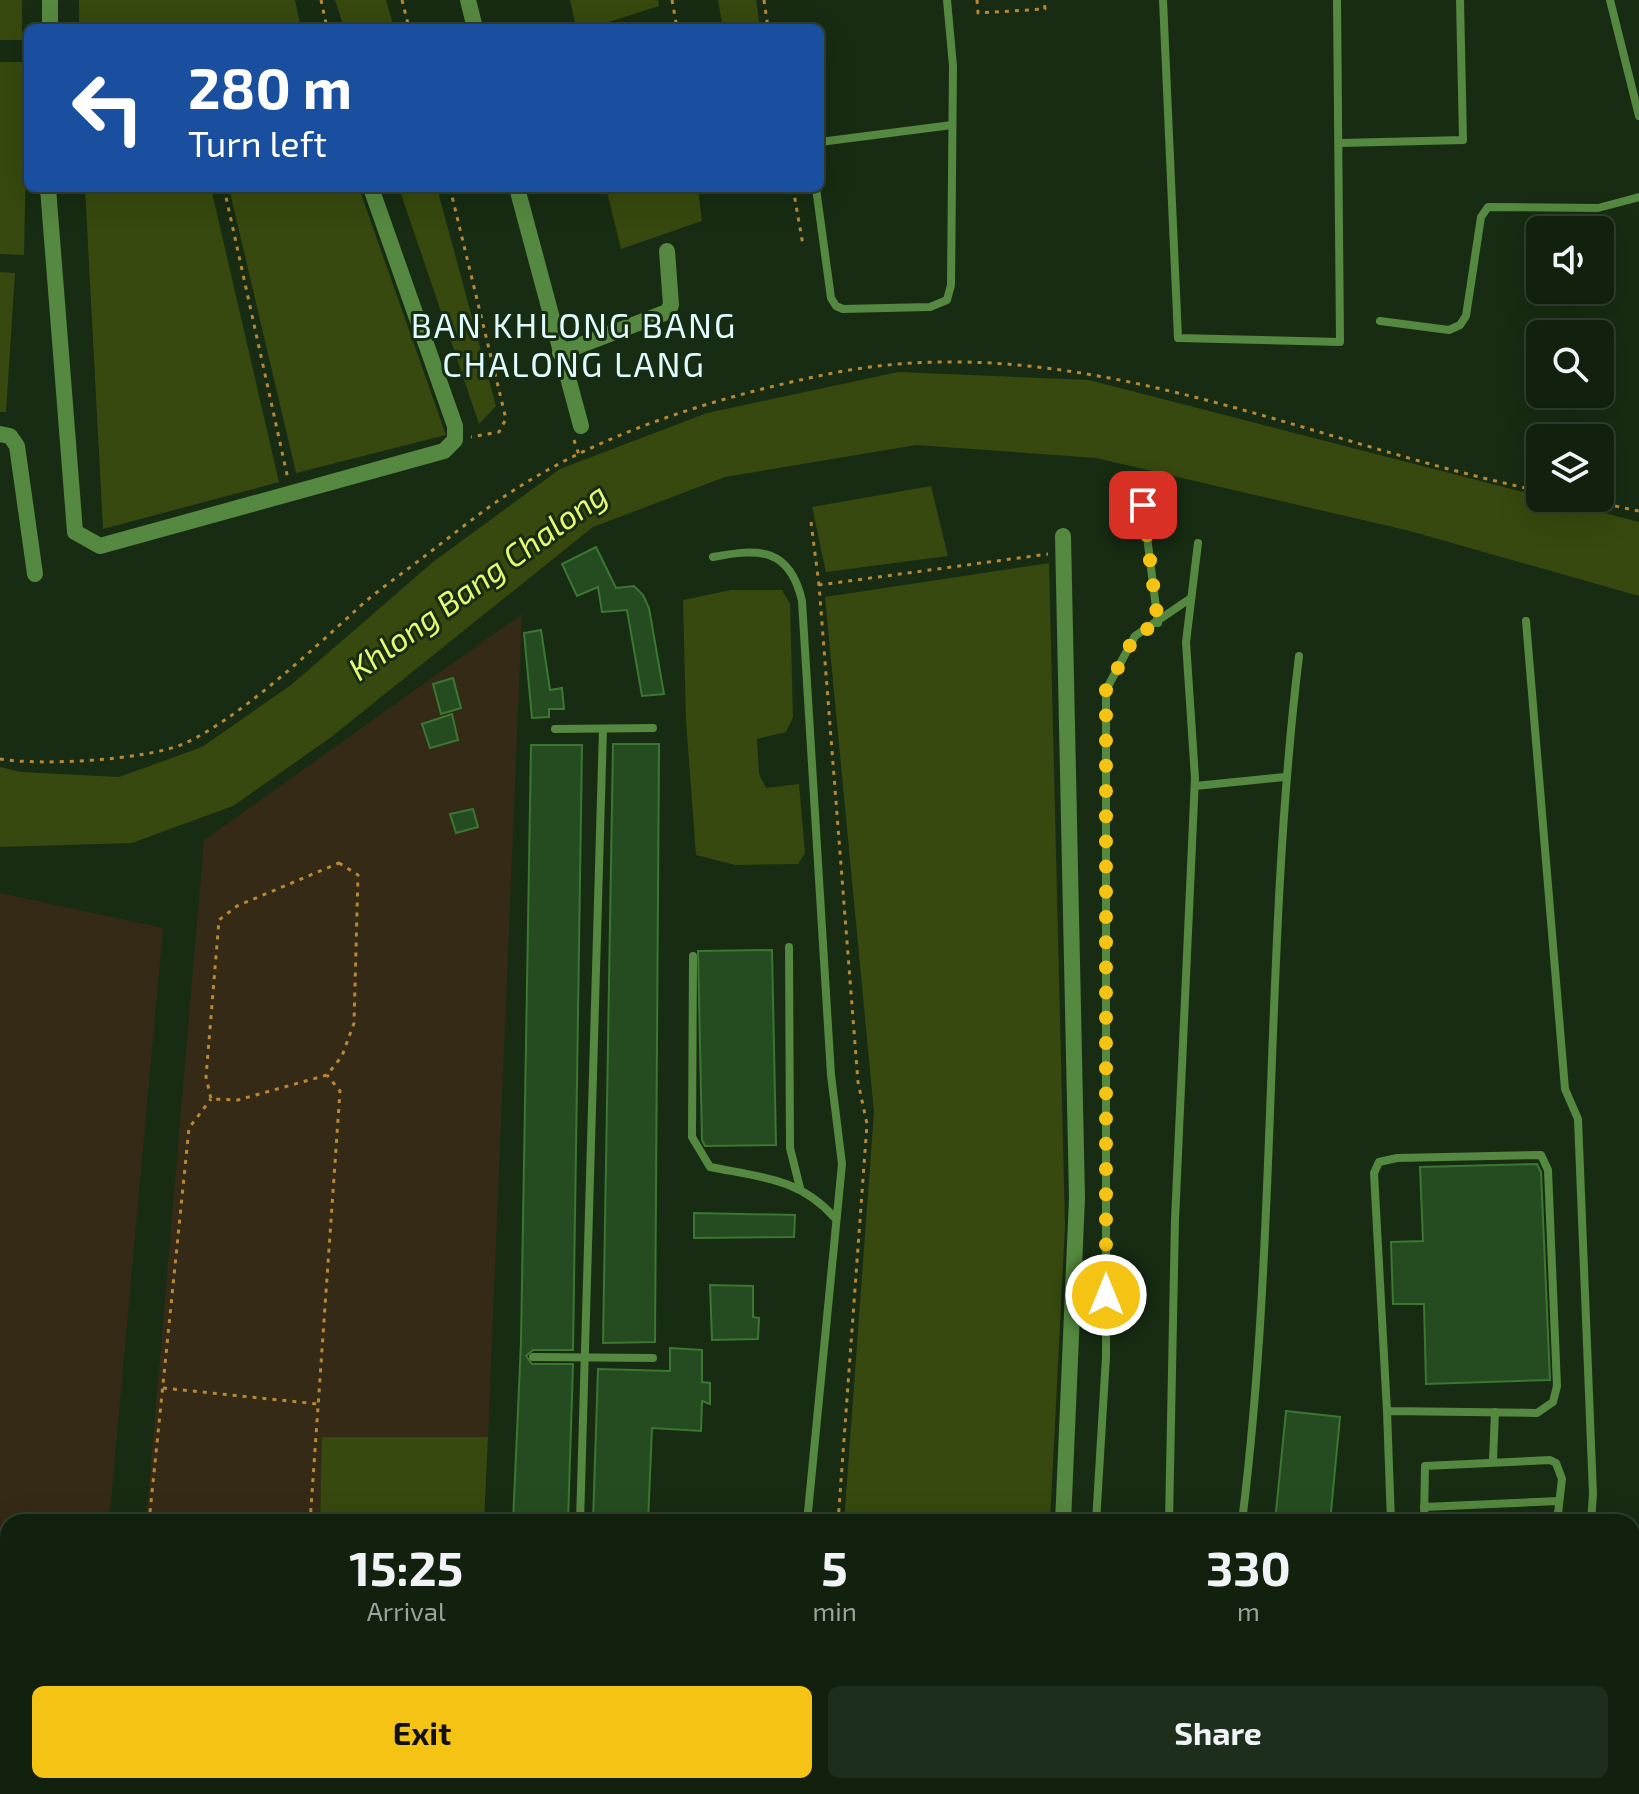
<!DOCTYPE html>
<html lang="en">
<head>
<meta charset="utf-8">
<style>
	:root { --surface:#11210e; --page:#1e2e1c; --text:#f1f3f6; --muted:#9ca39e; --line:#303e2e; --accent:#f4c314 }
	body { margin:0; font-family:"Exo 2",sans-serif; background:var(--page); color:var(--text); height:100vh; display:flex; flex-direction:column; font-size:30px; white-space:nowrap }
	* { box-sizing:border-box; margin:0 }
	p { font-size:26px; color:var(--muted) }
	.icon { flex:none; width:44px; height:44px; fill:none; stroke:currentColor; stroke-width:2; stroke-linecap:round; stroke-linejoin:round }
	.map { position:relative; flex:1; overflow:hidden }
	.details { position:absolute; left:0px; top:1514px; width:1640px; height:280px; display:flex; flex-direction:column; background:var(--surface); border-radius:24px 24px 0 0; box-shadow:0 8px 32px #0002,0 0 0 2px var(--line) }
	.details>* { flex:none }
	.top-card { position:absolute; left:24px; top:24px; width:800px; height:168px; border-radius:12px; box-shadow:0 8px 32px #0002,0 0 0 2px var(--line); background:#1a4fa0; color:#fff; overflow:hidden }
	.buttons { position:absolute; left:1526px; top:216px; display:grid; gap:16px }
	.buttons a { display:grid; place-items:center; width:88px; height:88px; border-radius:12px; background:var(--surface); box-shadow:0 8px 32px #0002,0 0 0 2px var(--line); font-size:40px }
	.pin { position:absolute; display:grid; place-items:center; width:68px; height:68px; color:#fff; margin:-34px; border-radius:16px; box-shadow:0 4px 12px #0006 }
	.me { position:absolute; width:88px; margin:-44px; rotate:0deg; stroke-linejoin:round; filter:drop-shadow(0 0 6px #0008) }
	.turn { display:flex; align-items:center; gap:28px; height:168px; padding:0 32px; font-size:36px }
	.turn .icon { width:104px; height:104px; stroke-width:2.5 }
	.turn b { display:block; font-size:56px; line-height:68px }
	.eta { display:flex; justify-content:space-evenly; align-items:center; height:136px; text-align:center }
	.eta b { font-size:48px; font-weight:700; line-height:56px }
	.button { display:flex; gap:16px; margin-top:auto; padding:16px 32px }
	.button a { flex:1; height:92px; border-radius:12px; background:var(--accent); color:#111; font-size:32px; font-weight:700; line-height:92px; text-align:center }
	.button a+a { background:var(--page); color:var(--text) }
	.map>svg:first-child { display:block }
</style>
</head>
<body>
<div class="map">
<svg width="1639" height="1794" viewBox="0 0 1639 1794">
	<rect width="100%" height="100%" fill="#172c13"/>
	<!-- green -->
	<g fill="#352a16">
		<polygon points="522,614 488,1437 323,1437 320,1522 146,1522 204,840"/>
		<polygon points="0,893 163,928 109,1522 8,1522 8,1544 0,1544"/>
		<polygon points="0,1738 8,1739 8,1786 82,1786 82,1794 0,1794"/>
		<polygon points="123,1786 312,1786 311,1794 123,1794"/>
		<polygon points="1442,1786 1501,1786 1470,1794 1443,1794"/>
	</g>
	<!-- water -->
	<g fill="#37490e">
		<rect x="0" y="0" width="22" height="40"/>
		<polygon points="79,0 295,0 301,28 79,28"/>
		<polygon points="335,0 386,0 394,28 344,28"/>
		<polygon points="570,0 658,0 659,6 590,28 576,28"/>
		<polygon points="718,0 756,0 760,28 723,28"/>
		<polygon points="0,62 28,62 24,255 0,254"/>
		<polygon points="85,188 211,188 279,482 103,529"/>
		<polygon points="229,188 359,188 446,435 296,473"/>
		<polygon points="399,188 437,188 496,406 479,424"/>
		<polygon points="606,188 698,188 702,221 621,249"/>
		<polygon points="0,272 15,273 6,412 0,412"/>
		<polygon points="898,372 1089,380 1639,522 1639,596 1410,531 1096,458 916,445 725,477 593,527 330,738 233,806 132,843 0,847 0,767 21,772 119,777 202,747 291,685 433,562 560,469 707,413"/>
		<polygon points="931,486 948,556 826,572 812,507"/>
		<polygon points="1049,563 1065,1226 1050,1522 844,1522 874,1112 825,597"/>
		<polygon points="731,590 782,590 790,604 793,717 786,732 757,739 759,774 766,788 799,784 805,853 798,864 735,865 696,855 686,721 683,600"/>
		<polygon points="322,1437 488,1437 484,1522 320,1522"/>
		<rect x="312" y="1786" width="160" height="8"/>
		<rect x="824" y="1786" width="212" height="8"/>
	</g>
	<!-- building -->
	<g fill="#254c20" stroke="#3b7733" stroke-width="2">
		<polygon points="596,547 616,588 634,586 643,595 649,608 664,694 642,696 627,610 602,612 598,587 577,596 562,564"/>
		<polygon points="541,630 550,690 562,688 564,709 549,709 549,717 532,718 524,633"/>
		<polygon points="453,678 461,708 441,714 433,684"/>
		<polygon points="452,714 458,740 430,748 422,724"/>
		<polygon points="613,744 659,744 655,1342 603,1343"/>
		<polygon points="531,745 582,745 573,1350 533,1350 526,1356 532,1364 573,1364 568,1522 513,1522 521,1342"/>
		<polygon points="473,809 478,827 456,833 450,814"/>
		<polygon points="772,950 776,1145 705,1146 702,1140 698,951"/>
		<polygon points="1537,1164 1541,1172 1550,1380 1426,1384 1424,1304 1393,1304 1391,1242 1423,1241 1420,1167"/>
		<polygon points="694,1213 795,1215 794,1237 694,1238"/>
		<polygon points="710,1285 753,1286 753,1317 759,1318 758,1339 712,1340"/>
		<polygon points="670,1348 702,1350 702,1382 710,1383 710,1404 702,1401 701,1431 652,1428 648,1522 593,1522 598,1369 670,1371"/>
		<polygon points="1286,1411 1340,1417 1330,1522 1275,1522"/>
	</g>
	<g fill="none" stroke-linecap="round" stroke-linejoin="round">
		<!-- path -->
		<g stroke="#b98837" stroke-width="3" stroke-dasharray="4 6" stroke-linecap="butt">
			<polyline points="321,0 327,28"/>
			<polyline points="402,0 409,28"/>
			<polyline points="672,0 677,28"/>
			<polyline points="764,0 768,28"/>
			<polyline points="977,0 978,13 1045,9 1044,0"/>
			<polyline points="224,188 288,479"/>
			<polyline points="450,188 506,419 499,432 471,437"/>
			<polyline points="701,188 702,194"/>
			<polyline points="793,188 803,245"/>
			<polyline points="574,440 579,455"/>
			<polyline points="1576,498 1639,511"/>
			<polyline points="811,522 819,585"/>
			<path d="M0,759C41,766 145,760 183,744C236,721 311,651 355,611C375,592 399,576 421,559C454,534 486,507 522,485C614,428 722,396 828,374C1074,324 1304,442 1540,491"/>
			<polygon points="339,863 358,875 354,1023 342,1056 327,1075 238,1100 211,1099 206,1077 219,920 237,906"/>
			<polyline points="163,1388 318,1404"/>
			<polyline points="149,1522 189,1128 211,1099"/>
			<polyline points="310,1522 340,1091 327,1075"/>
			<polyline points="838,1522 867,1124 858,1082 819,585 1048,554"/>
			<polyline points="281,1786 293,1787"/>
			<polyline points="817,1794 818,1786"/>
		</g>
		<!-- service -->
		<g stroke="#558840" stroke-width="8">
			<polyline points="1163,0 1178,338 1340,342 1337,0"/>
			<polyline points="1610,0 1639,116"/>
			<polyline points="820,142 952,125"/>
			<polyline points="1341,143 1463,140 1460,0"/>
			<polyline points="816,188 831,298 836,306 843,309 930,307 947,300 951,285 953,66 947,0"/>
			<polyline points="1380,321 1449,330 1460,325 1466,316 1481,217 1488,207 1598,208 1639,197"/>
			<polyline points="1143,505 1158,623"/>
			<path d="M713,557C760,548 790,548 802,601L831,1075L842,1164L807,1522"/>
			<polyline points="1526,621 1565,1089 1578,1119 1593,1494 1591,1522"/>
			<polyline points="555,729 653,728"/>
			<polyline points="1195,786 1284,777"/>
			<polyline points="789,947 790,1148 800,1188"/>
			<path d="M693,956L692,1137L710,1167C760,1177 799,1178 834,1217"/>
			<polyline points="533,1357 653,1358"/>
			<polyline points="1387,1411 1374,1173 1379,1162 1397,1158 1541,1155 1548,1170 1557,1386 1553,1402 1537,1413 1387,1411 1391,1522"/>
			<polyline points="1493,1460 1495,1412"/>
			<polyline points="1424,1507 1559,1501"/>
			<polyline points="580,1522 603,729"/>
			<polyline points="1096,1522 1106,1357 1106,690 1135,636 1191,598"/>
			<polyline points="1169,1522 1175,1220 1195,778 1186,642 1198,543"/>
			<path d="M1242,1522C1278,1235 1264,944 1299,656"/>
			<polyline points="1424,1522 1425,1466 1550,1460 1556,1463 1562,1479 1557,1522"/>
			<polyline points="0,1646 8,1645"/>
			<polyline points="0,1695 8,1696"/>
			<polyline points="1632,1719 1639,1718"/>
			<polyline points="1400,1786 1400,1794"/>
			<polyline points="108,1794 109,1786"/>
			<polyline points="569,1794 569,1786"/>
			<polyline points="769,1794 769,1786"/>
			<polyline points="785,1794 786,1786"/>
			<polyline points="1078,1794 1079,1786"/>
			<polyline points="1163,1794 1163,1786"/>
			<polyline points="1208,1794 1209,1786"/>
		</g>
		<!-- minor -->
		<g stroke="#558840" stroke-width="16">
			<polyline points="50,0 50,28"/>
			<polyline points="468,0 475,28"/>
			<polyline points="48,188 75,532 100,546 444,451 455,440 455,426 371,188"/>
			<polyline points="517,188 581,426"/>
			<polyline points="560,353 667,312 671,305 667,251"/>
			<polyline points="0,434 10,436 17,446 35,574"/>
			<polyline points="1063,1522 1077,1198 1063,536"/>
			<polyline points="1632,1781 1639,1779"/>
			<polyline points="1049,1794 1050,1786"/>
			<polyline points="1587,1794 1614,1786"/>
		</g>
	</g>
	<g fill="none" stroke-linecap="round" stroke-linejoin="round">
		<!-- route -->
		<polyline stroke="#f4c314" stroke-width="14" stroke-dasharray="0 25.2" points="1106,1295 1106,690 1135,636 1158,623 1143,505"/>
	</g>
	<g text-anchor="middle" stroke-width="6" stroke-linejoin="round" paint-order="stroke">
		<!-- water labels -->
		<g font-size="32" font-style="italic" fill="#e6f972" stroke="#172c13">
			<text transform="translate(478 582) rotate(-36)" y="11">Khlong Bang Chalong</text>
		</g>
		<!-- quarter labels -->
		<g font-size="34" letter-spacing="2" fill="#e1fcfe" stroke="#172c13">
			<text x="574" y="338">BAN KHLONG BANG<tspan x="574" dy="39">CHALONG LANG</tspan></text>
		</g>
	</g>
</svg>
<div class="buttons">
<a><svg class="icon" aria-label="sound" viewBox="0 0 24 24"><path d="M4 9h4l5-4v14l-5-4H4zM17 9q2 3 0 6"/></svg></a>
<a><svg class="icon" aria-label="search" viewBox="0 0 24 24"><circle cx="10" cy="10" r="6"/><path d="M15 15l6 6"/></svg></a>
<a><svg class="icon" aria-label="layers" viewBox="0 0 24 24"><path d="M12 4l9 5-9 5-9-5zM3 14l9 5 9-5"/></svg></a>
</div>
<div class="pin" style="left:1143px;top:505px;background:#d93025"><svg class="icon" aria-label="arrive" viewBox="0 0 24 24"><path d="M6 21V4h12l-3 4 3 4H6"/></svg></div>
<svg class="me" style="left:1106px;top:1295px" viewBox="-20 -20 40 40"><circle r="17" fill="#f4c314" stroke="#fff" stroke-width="3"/><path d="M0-11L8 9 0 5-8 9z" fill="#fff"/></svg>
<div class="top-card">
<div class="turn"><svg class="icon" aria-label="left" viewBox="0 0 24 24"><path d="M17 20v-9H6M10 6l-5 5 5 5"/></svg><div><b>280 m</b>Turn left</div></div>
</div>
<section class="details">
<div class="eta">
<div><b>15:25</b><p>Arrival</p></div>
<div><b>5</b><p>min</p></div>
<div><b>330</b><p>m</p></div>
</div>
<div class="button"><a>Exit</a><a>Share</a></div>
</section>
</div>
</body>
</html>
